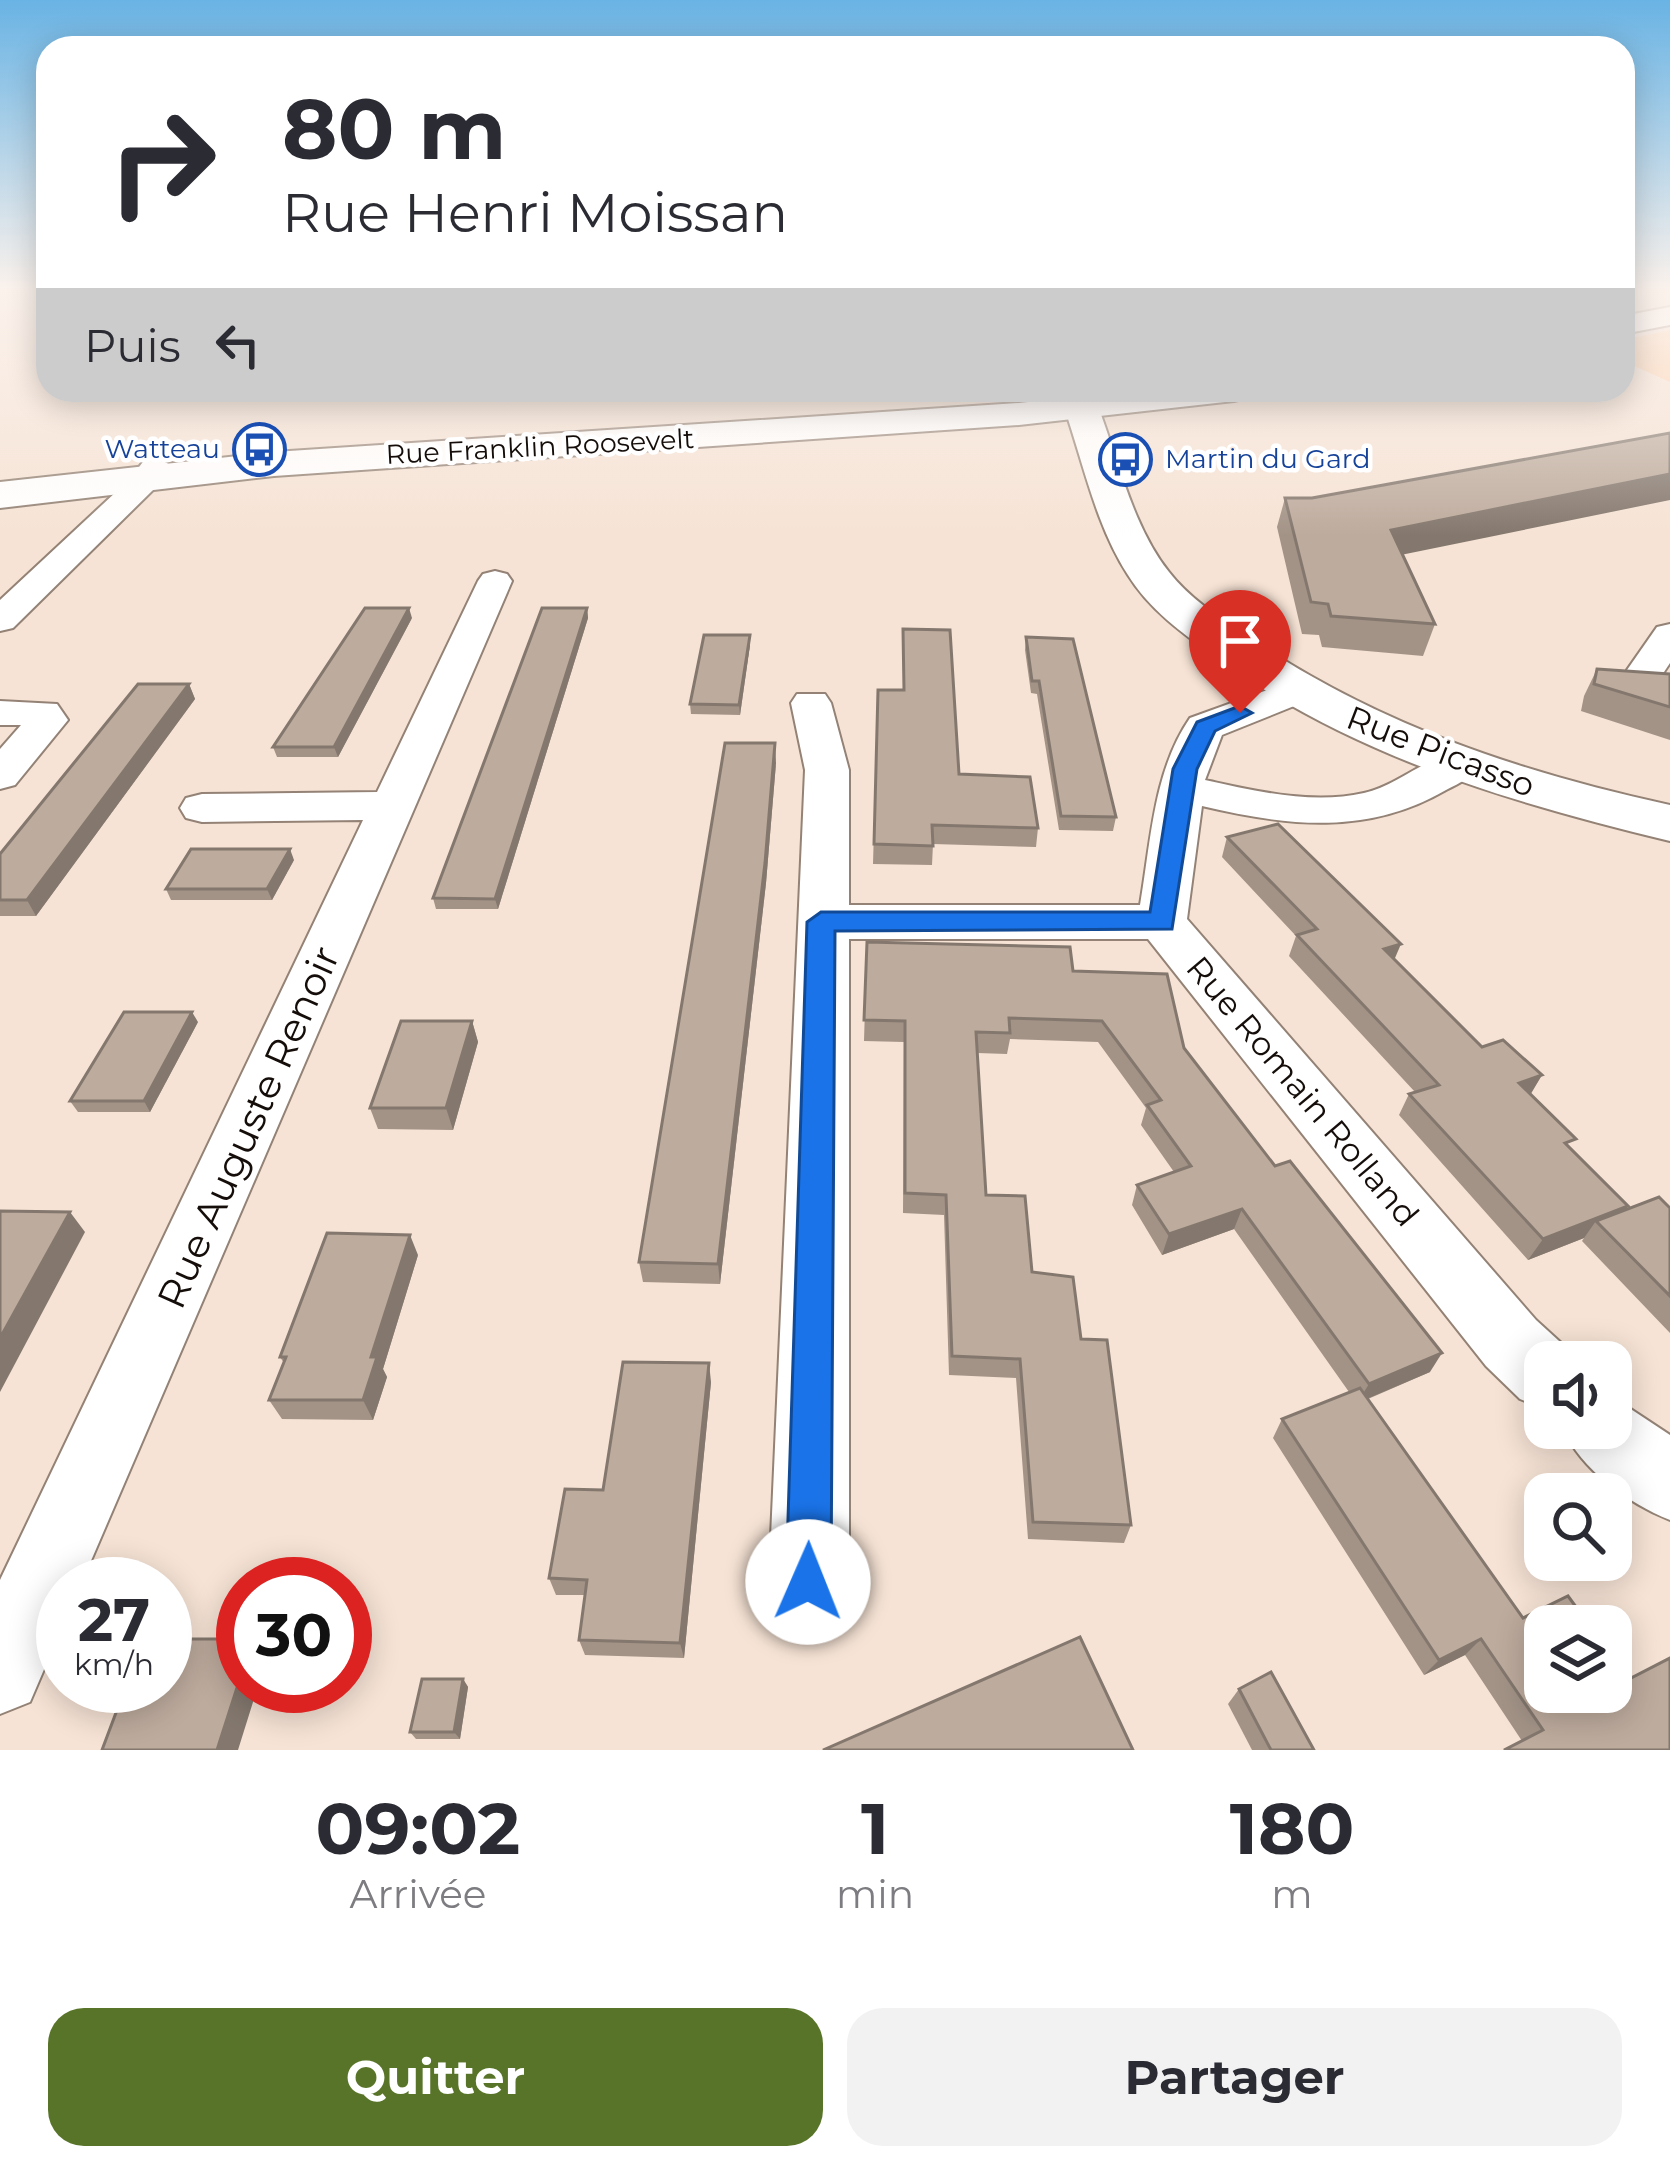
<!DOCTYPE html>
<html lang="fr">
<head>
<meta charset="utf-8">
<style>
	:root { --surface:#fff; --page:#f2f2f3; --text:#2b2b33; --muted:#7c7c81; --accent:#587428 }
	body { margin:0; font-family:Montserrat,sans-serif; background:var(--page); color:var(--text); height:100vh; display:flex; flex-direction:column; font-size:45px; white-space:nowrap }
	* { box-sizing:border-box; margin:0 }
	p { font-size:39px; color:var(--muted) }
	.icon { flex:none; width:66px; height:66px; fill:none; stroke:currentColor; stroke-width:2; stroke-linecap:round; stroke-linejoin:round }
	.map { position:relative; height:1750px; overflow:hidden }
	.side { display:flex; flex-direction:column; background:var(--surface); flex:1 }
	.side>* { flex:none }
	.hud { position:absolute; left:36px; top:36px; width:1599px; height:366px; border-radius:36px; box-shadow:0 6px 30px #0003; background:#fff; color:var(--text); overflow:hidden }
	.fabs { position:absolute; left:1524px; top:1341px; display:grid; gap:24px }
	.fabs a { display:grid; place-items:center; width:108px; height:108px; border-radius:24px; background:var(--surface); box-shadow:0 6px 30px #0003; font-size:60px }
	.speed { position:absolute; left:36px; top:1557px; display:flex; gap:24px; font-size:60px; font-weight:700; text-align:center }
	.speed>* { display:grid; place-content:center; width:156px; height:156px; border-radius:50%; background:var(--surface); box-shadow:0 6px 30px #0003; line-height:1 }
	.speed small { font-size:30px; font-weight:400 }
	.speed .limit { border:18px solid #d22; background:#fff; color:#111 }
	.pin { position:absolute; display:grid; place-items:center; width:102px; height:102px; color:#fff; margin:-123px -51px; border-radius:50% 50% 50% 0; rotate:-45deg; box-shadow:0 0 12px #0007 }
	.pin .icon { rotate:45deg }
	.me { position:absolute; width:132px; margin:-66px; rotate:1deg; stroke-linejoin:round; filter:drop-shadow(0 0 9px #0008) }
	.turn { display:flex; align-items:center; gap:42px; height:252px; padding:0 48px; font-size:54px }
	.turn .icon { width:156px; height:156px; stroke-width:2.5 }
	.turn b { display:block; font-size:84px; line-height:102px }
	.then { display:flex; align-items:center; height:114px; padding:0 48px; background:#0003; gap:24px; font-size:45px }
	.eta { display:flex; justify-content:space-evenly; align-items:center; height:204px; text-align:center }
	.eta b { font-size:72px; font-weight:700; line-height:84px }
	.cta { display:flex; gap:24px; margin-top:auto; padding:24px 48px }
	.cta a { flex:1; height:138px; border-radius:36px; background:var(--accent); color:#fff; font-size:48px; font-weight:700; line-height:138px; text-align:center }
	.cta a+a { background:var(--page); color:var(--text) }
	.map>svg:first-child { display:block }
</style>
</head>
<body>
<div class="map">
<svg width="1670" height="1750" viewBox="0 0 1670 1750">
	<rect width="100%" height="100%" fill="#f6e3d5"/>
	<!-- green -->
	<polygon fill="#fecfa9" points="1670,330 1670,382 1623,361 1623,340"/>
	<g fill="none" stroke-linecap="round" stroke-linejoin="round">
		<defs>
			<g id="minor">
				<polygon points="155,456 170,465 153,490 13,628 0,631 0,600 131,478 145,459"/>
				<polygon points="495,571 507,574 512,581 81,1584 63,1584 63,1625 30,1702 0,1714 0,1580 363,820 202,822 186,818 180,808 186,798 202,794 377,792 478,581 483,574"/>
				<polygon points="1670,624 1670,663 1660,678 1632,678 1627,670 1657,627"/>
				<path d="M1295,680L1309,684L1315,692L1309,700L1222,735L1205,780C1256,791 1312,805 1364,793C1402,785 1438,744 1477,754L1483,763C1474,776 1460,783 1446,790C1367,836 1287,826 1202,806L1187,919L1536,1320L1570,1351L1575,1362H1545V1409L1520,1399L1486,1366L1148,939H849V1582L837,1610L809,1622L781,1610L769,1582L805,770L791,703L797,694H825L831,703L849,770V905H1140C1151,842 1153,772 1190,718Z"/>
				<polygon points="0,701 57,704 68,720 15,785 0,789 0,749 21,725 0,725"/>
				<path d="M1611,1396L1670,1435V1520C1628,1503 1581,1470 1563,1428H1611Z"/>
			</g>
			<path id="tertiary" d="M1080,394L1097,404C1118,458 1132,526 1169,572C1189,598 1220,618 1247,636C1375,724 1519,772 1670,805V841C1508,802 1350,755 1214,656C1182,633 1149,609 1128,575C1095,524 1083,461 1063,404Z"/>
			<g id="secondary">
				<polygon points="1670,307 1670,325 1623,334 1623,316"/>
				<polygon points="1136,390 1252,390 1247,398 1234,401 1019,425 274,476 0,508 0,482 274,452 1019,403"/>
			</g>
		</defs>
		<!-- minor casing -->
		<use href="#minor" stroke="#938275" stroke-width="4"/>
		<!-- tertiary casing -->
		<use href="#tertiary" stroke="#938275" stroke-width="4"/>
		<!-- secondary casing -->
		<use href="#secondary" stroke="#938275" stroke-width="4"/>
		<!-- minor -->
		<use href="#minor" fill="#fff" fill-rule="evenodd"/>
		<!-- tertiary -->
		<use href="#tertiary" fill="#fff" fill-rule="evenodd"/>
		<!-- secondary -->
		<use href="#secondary" fill="#fff" fill-rule="evenodd"/>
	</g>
	<!-- wall -->
	<g fill="#a39387">
		<polygon points="1285,498 1403,555 1435,624 1423,656 1322,647 1319,635 1302,634 1277,527"/>
		<polygon points="587,608 588,618 498,909 436,909 433,898"/>
		<polygon points="412,618 338,757 277,757 273,747"/>
		<polygon points="903,629 959,774 1038,828 1036,847 933,844 932,865 873,864 878,690 903,690"/>
		<polygon points="750,635 750,645 740,715 691,714 690,704"/>
		<polygon points="1026,637 1116,817 1113,831 1059,830 1037,694 1031,693 1025,650"/>
		<polygon points="1597,669 1670,674 1670,740 1581,711 1584,696"/>
		<polygon points="189,684 195,699 36,916 0,916 0,854"/>
		<polygon points="776,763 766,883 720,1284 643,1282 639,1262"/>
		<polygon points="1227,837 1394,960 1482,1047 1542,1075 1530,1094 1570,1148 1628,1206 1626,1209 1670,1208 1670,1333 1582,1241 1584,1238 1528,1260 1399,1115 1409,1094 1415,1092 1289,956 1296,936 1222,857"/>
		<polygon points="294,860 272,900 171,900 166,889"/>
		<polygon points="867,942 1073,971 1184,1048 1430,1372 1368,1399 1523,1618 1629,1679 1522,1741 1465,1655 1424,1675 1273,1438 1282,1419 1349,1392 1234,1229 1162,1255 1132,1205 1137,1185 1174,1172 1141,1125 1146,1108 1098,1042 1010,1039 1007,1054 977,1053 986,1195 1032,1272 1081,1339 1131,1525 1124,1543 1028,1539 1016,1378 949,1375 944,1215 903,1213 904,1042 864,1041"/>
		<polygon points="472,1021 478,1042 453,1130 378,1129 370,1108"/>
		<polygon points="198,1022 150,1112 78,1112 70,1101"/>
		<polygon points="418,1255 383,1369 387,1377 373,1420 282,1419 269,1400 284,1363 280,1357"/>
		<polygon points="711,1382 684,1658 585,1655 579,1640 585,1595 556,1595 549,1578 603,1490"/>
		<polygon points="463,1679 468,1687 460,1739 416,1739 410,1732"/>
		<polygon points="1239,1689 1314,1750 1252,1750 1228,1704"/>
	</g>
	<!-- shaded-wall -->
	<g fill="#84786e">
		<polygon points="1670,474 1670,500 1381,559 1391,530"/>
		<polygon points="409,608 412,618 338,757 334,747"/>
		<polygon points="587,608 588,618 498,909 495,899"/>
		<polygon points="750,635 750,645 740,715 739,705"/>
		<polygon points="189,684 195,699 36,916 27,900"/>
		<polygon points="775,743 776,763 766,883 720,1284 718,1264"/>
		<polygon points="290,849 294,860 272,900 267,889"/>
		<polygon points="1401,944 1392,965 1384,949"/>
		<polygon points="192,1012 198,1022 150,1112 144,1101"/>
		<polygon points="472,1021 478,1042 453,1130 446,1108"/>
		<polygon points="1542,1075 1529,1097 1519,1083"/>
		<polygon points="1628,1206 1613,1227 1596,1221 1584,1238 1528,1260 1543,1239"/>
		<polygon points="1242,1209 1234,1229 1162,1255 1169,1234"/>
		<polygon points="70,1212 85,1232 0,1392 0,1338"/>
		<polygon points="410,1235 418,1255 383,1369 387,1377 373,1420 363,1400 371,1357"/>
		<polygon points="1442,1353 1430,1372 1357,1403 1369,1384"/>
		<polygon points="709,1363 711,1382 684,1658 680,1643"/>
		<polygon points="1481,1639 1465,1655 1424,1675 1439,1660"/>
		<polygon points="243,1669 243,1686 258,1686 238,1750 217,1750"/>
		<polygon points="463,1679 468,1687 460,1739 454,1732"/>
	</g>
	<!-- building -->
	<g fill="#bdab9d" stroke="#84786e" stroke-width="3">
		<polygon points="1670,433 1670,474 1391,530 1435,624 1331,616 1328,604 1311,602 1285,498 1312,498"/>
		<polygon points="365,608 409,608 334,747 273,747"/>
		<polygon points="542,608 587,608 495,899 433,898"/>
		<polygon points="903,629 950,630 959,774 1030,777 1038,828 932,825 933,846 874,844 878,690 904,690"/>
		<polygon points="704,635 750,635 739,705 690,704"/>
		<polygon points="1026,637 1073,639 1116,817 1061,816 1039,681 1032,681"/>
		<polygon points="1597,669 1670,674 1670,707 1594,684"/>
		<polygon points="138,684 189,684 27,900 0,900 0,854"/>
		<polygon points="725,743 775,743 765,863 718,1264 639,1262"/>
		<polygon points="1278,824 1401,944 1384,949 1482,1047 1503,1040 1542,1075 1519,1083 1576,1139 1565,1143 1628,1206 1543,1239 1409,1094 1439,1085 1297,935 1317,929 1227,837"/>
		<polygon points="191,849 290,849 267,889 166,889"/>
		<polygon points="867,942 1070,947 1073,971 1167,974 1184,1048 1275,1166 1290,1161 1442,1353 1369,1384 1242,1209 1169,1234 1137,1185 1191,1166 1147,1105 1161,1100 1102,1021 1009,1018 1010,1033 976,1032 986,1195 1025,1196 1032,1272 1073,1277 1081,1339 1107,1340 1131,1525 1033,1522 1020,1359 952,1356 946,1195 905,1193 905,1021 864,1020"/>
		<polygon points="124,1012 192,1012 144,1101 70,1101"/>
		<polygon points="401,1021 472,1021 446,1108 370,1108"/>
		<polygon points="1659,1197 1670,1208 1670,1296 1596,1221"/>
		<polygon points="0,1211 70,1212 0,1338"/>
		<polygon points="327,1233 410,1235 371,1357 377,1357 363,1400 269,1400 286,1357 280,1357"/>
		<polygon points="623,1362 709,1363 680,1643 579,1640 587,1580 549,1578 565,1489 603,1490"/>
		<polygon points="1360,1388 1523,1618 1568,1596 1590,1626 1545,1626 1545,1692 1611,1692 1611,1654 1629,1679 1670,1658 1670,1750 1504,1750 1543,1730 1481,1639 1439,1660 1282,1419"/>
		<polygon points="1080,1637 1133,1750 823,1750"/>
		<polygon points="165,1639 243,1639 243,1669 217,1750 102,1750 126,1686 165,1686"/>
		<polygon points="1271,1672 1314,1750 1271,1750 1239,1689"/>
		<polygon points="422,1679 463,1679 454,1732 410,1732"/>
	</g>
	<!-- sky -->
	<linearGradient id="sky" x2="0" y2="1"><stop stop-color="#69b3e4"/><stop offset="0.54" stop-color="#fbf2ec"/><stop offset="1" stop-color="#fbf2ec" stop-opacity="0"/></linearGradient>
	<rect width="1670" height="536" fill="url(#sky)"/>
	<!-- route -->
	<polygon fill="#1a73e8" stroke="#114b97" stroke-width="3" points="1240,706 1252,713 1215,731 1197,769 1172,929 835,931 831,1582 825,1598 808,1605 792,1598 786,1582 807,922 821,912 1150,912 1173,769 1197,722"/>
	<!-- icons -->
	<defs>
		<symbol id="bus-ring" viewBox="-11 -11 22 22"><circle r="9.5" fill="#fff" stroke="#1a4fb4" stroke-width="1.5"/><path d="M-5-6H5V4H4V6H2V4H-2V6H-4V4H-5ZM-3.5-4V0h7V-4ZM-3.5 1.2v1.5H-2V1.2ZM2 1.2v1.5H3.5V1.2Z" fill="#1a4fb4"/></symbol>
	</defs>
	<g fill-rule="evenodd">
		<use href="#bus-ring" x="230" y="420" width="59" height="59"/>
		<use href="#bus-ring" x="1096" y="430" width="59" height="59"/>
	</g>
	<g text-anchor="middle" stroke-width="9" stroke-linejoin="round" paint-order="stroke">
		<!-- far-street labels -->
		<g font-size="27" fill="#140d09" stroke="#fff">
			<text transform="translate(540 447) rotate(-3)" y="9">Rue Franklin Roosevelt</text>
		</g>
		<!-- far-transit labels -->
		<g font-size="27" fill="#164399" stroke="#fff" text-anchor="end">
			<text x="220" y="458">Watteau</text>
			<text x="1165" y="468" text-anchor="start">Martin du Gard</text>
		</g>
		<!-- street labels -->
		<g font-size="33" fill="#140d09" stroke="#fff">
			<text transform="translate(1441 751) rotate(21)" y="12">Rue Picasso</text>
			<text transform="translate(1303 1091) rotate(50)" y="12">Rue Romain Rolland</text>
		</g>
		<!-- near-street labels -->
		<g font-size="39" fill="#140d09" stroke="#fff">
			<text transform="translate(248 1127) rotate(-66)" y="14">Rue Auguste Renoir</text>
		</g>
	</g>
</svg>
<div class="fabs">
<a><svg class="icon" aria-label="sound" viewBox="0 0 24 24"><path d="M4 9h4l5-4v14l-5-4H4zM17 9q2 3 0 6"/></svg></a>
<a><svg class="icon" aria-label="search" viewBox="0 0 24 24"><circle cx="10" cy="10" r="6"/><path d="M15 15l6 6"/></svg></a>
<a><svg class="icon" aria-label="layers" viewBox="0 0 24 24"><path d="M12 4l9 5-9 5-9-5zM3 14l9 5 9-5"/></svg></a>
</div>
<div class="speed"><div>27<small>km/h</small></div><div class="limit">30</div></div>
<div class="pin" style="left:1240px;top:713px;background:#d93025"><svg class="icon" aria-label="arrive" viewBox="0 0 24 24"><path d="M6 21V4h12l-3 4 3 4H6"/></svg></div>
<svg class="me" style="left:808px;top:1582px" viewBox="-20 -20 40 40"><circle r="19" fill="#fff"/><path d="M0-13L10 11 0 6-10 11z" fill="#1a73e8"/></svg>
<div class="hud">
<div class="turn"><svg class="icon" aria-label="right" viewBox="0 0 24 24"><path d="M7 20v-9h11M14 6l5 5-5 5"/></svg><div><b>80 m</b>Rue Henri Moissan</div></div>
<div class="then">Puis<svg class="icon" aria-label="left" viewBox="0 0 24 24"><path d="M17 20v-9H6M10 6l-5 5 5 5"/></svg></div>
</div>
</div>
<section class="side">
<div class="eta">
<div><b>09:02</b><p>Arrivée</p></div>
<div><b>1</b><p>min</p></div>
<div><b>180</b><p>m</p></div>
</div>
<div class="cta"><a>Quitter</a><a>Partager</a></div>
</section>
</body>
</html>
